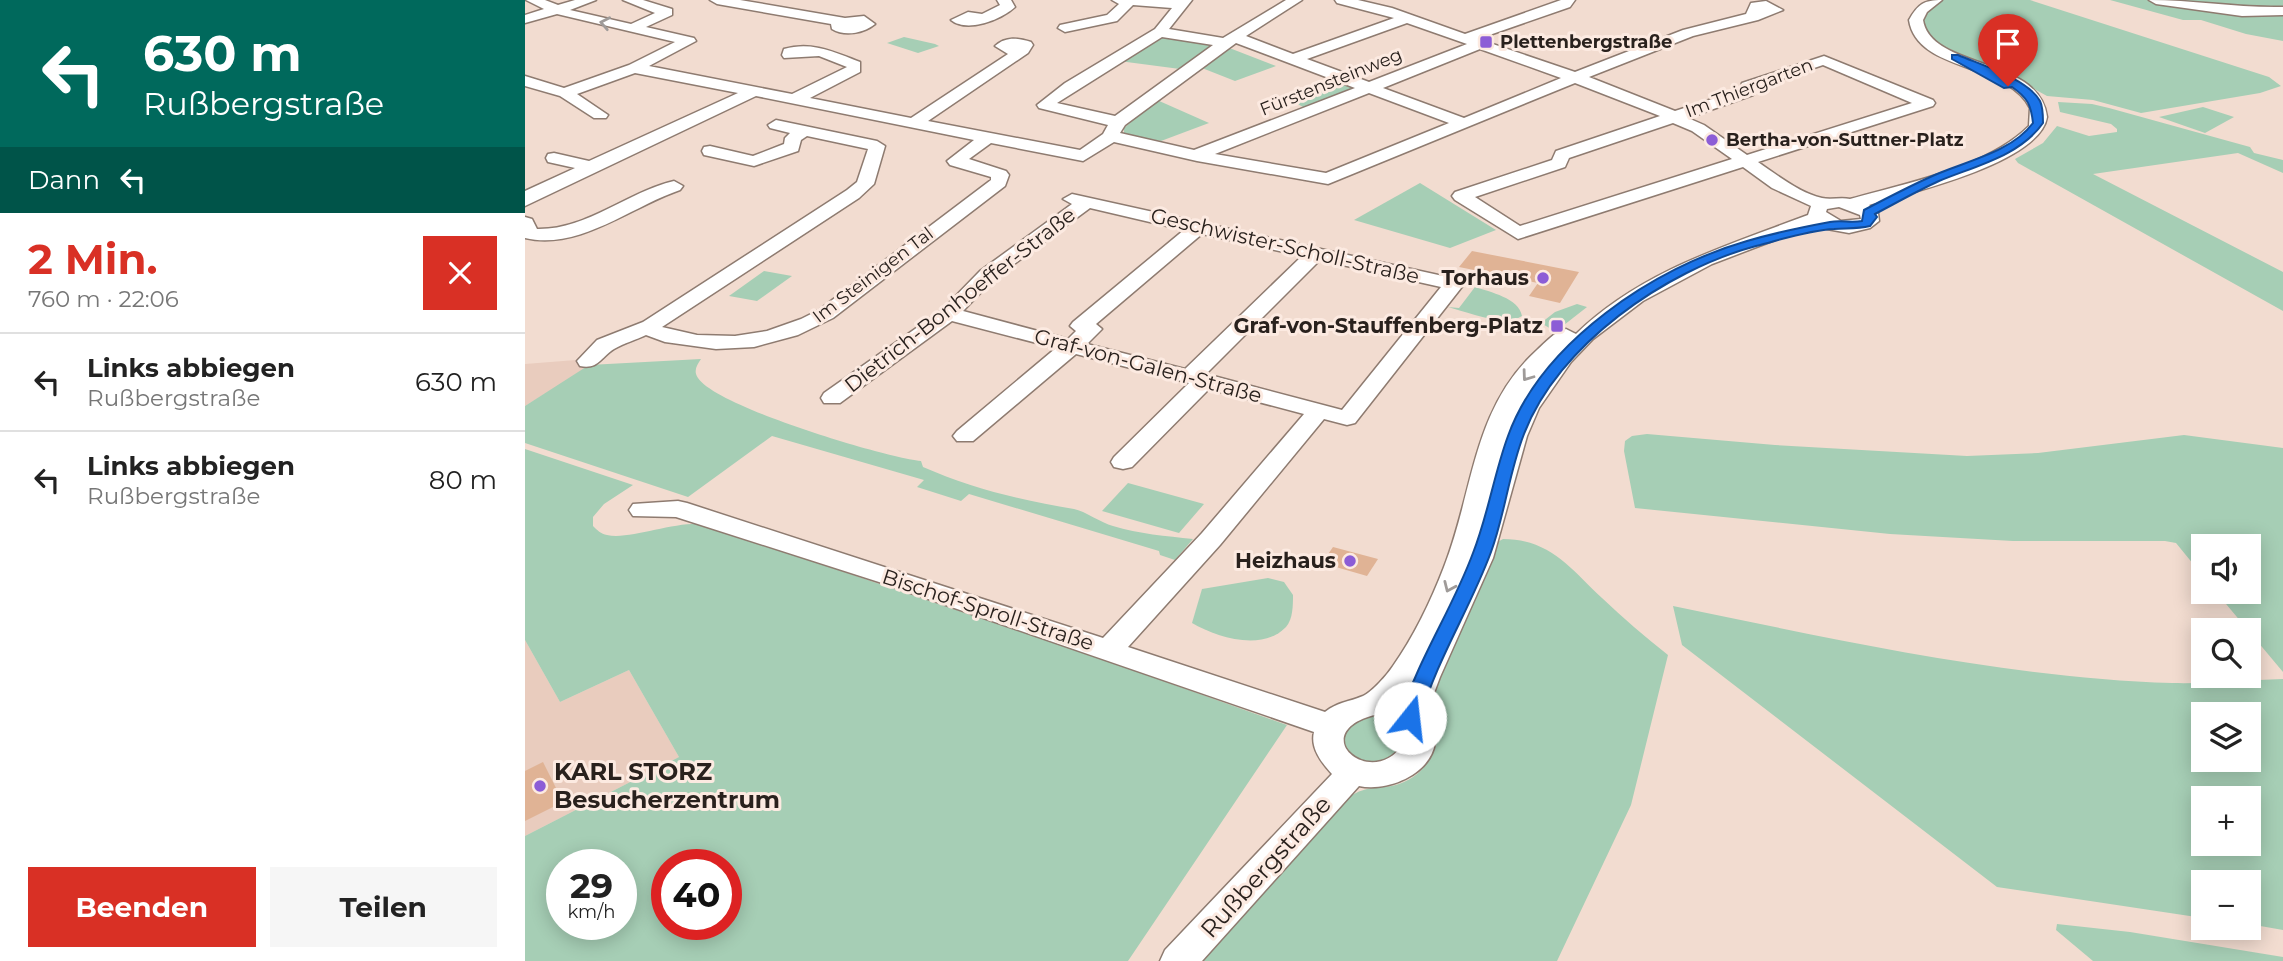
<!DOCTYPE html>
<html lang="de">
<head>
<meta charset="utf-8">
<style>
	:root { --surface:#fff; --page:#f6f6f6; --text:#222; --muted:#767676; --line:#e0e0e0; --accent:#d93025 }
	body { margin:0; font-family:Montserrat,sans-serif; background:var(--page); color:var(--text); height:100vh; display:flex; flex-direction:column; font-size:26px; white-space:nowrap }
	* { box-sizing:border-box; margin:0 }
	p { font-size:23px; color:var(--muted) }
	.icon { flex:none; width:38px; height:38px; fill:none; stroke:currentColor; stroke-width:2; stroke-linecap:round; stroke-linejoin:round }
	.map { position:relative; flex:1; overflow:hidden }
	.sheet { display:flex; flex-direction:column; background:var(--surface); width:525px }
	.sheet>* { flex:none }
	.top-card { background:#00695c; color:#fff; overflow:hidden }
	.tools { position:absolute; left:1666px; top:534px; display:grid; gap:14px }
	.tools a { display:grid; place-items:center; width:70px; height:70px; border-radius:0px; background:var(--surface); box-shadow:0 4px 18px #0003; font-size:35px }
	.speed { position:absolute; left:21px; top:849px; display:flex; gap:14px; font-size:35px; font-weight:700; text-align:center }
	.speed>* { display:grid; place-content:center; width:91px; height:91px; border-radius:50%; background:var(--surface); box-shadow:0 4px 18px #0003; line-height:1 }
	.speed small { font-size:18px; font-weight:400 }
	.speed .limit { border:10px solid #d22; background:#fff; color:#111 }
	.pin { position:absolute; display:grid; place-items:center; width:60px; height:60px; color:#fff; margin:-72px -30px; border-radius:50% 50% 50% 0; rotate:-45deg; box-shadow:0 0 7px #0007 }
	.pin .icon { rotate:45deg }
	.me { position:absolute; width:77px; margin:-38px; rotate:16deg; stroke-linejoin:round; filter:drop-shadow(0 0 5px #0008) }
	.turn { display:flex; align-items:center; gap:24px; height:147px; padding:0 28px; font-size:32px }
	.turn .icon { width:91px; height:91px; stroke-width:2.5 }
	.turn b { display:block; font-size:49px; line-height:60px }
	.then { display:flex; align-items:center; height:66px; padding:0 28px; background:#0003; gap:14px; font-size:26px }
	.round { display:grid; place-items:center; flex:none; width:74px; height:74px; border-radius:0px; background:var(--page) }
	.overview { display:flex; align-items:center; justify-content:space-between; height:119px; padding:0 28px }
	h1 { font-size:42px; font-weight:700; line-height:52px; color:var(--accent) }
	.button { display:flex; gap:14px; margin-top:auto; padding:14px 28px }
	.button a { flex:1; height:80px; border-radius:0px; background:var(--accent); color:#fff; font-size:28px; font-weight:700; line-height:80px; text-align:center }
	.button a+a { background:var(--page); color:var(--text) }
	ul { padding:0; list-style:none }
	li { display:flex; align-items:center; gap:21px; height:98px; padding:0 28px; border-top:2px solid var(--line) }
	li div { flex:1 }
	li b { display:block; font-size:26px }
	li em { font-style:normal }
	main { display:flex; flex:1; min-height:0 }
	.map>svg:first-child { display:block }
</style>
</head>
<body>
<main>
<section class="sheet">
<div class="top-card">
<div class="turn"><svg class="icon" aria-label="left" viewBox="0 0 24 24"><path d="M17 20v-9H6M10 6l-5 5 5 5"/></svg><div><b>630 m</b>Rußbergstraße</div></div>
<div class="then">Dann<svg class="icon" aria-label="left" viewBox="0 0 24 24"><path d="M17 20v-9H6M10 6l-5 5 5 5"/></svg></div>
</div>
<div class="overview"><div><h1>2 Min.</h1><p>760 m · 22:06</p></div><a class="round" style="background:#d93025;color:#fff"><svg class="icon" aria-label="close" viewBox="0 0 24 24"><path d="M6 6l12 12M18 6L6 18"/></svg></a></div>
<ul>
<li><svg class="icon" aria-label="left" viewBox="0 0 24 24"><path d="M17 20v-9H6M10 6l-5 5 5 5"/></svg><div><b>Links abbiegen</b><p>Rußbergstraße</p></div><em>630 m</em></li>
<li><svg class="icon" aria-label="left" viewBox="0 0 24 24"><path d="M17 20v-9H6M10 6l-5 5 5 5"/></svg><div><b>Links abbiegen</b><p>Rußbergstraße</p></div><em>80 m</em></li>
</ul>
<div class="button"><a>Beenden</a><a>Teilen</a></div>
</section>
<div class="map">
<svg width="1758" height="961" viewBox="0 0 1758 961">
	<rect width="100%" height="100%" fill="#f2dcd0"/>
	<!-- built -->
	<g fill="#e9ccbe">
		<polygon points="76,358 39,382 0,406 0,364"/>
		<polygon points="0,640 35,702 104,670 154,757 0,836"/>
	</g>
	<!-- green -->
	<g fill="#a6ceb5" fill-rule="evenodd">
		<polygon points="1417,0 1505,0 1744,77 1756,86 1735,93 1616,113 1568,100 1522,96 1495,81 1416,45 1405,38 1396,16"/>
		<polygon points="1585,0 1758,0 1758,41 1721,34 1676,20 1658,20"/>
		<polygon points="632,33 691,44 655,69 594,61"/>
		<polygon points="379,37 410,44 414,46 393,53 362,43"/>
		<polygon points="702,49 707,49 751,66 710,81 677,68"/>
		<polygon points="807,79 837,87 782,109 759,97"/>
		<polygon points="632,100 684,123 636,141 599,134 599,128"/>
		<polygon points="1533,102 1567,104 1584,108 1725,147 1729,153 1758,160 1758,173 1713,153 1568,174 1758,272 1758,311 1493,163 1490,159 1518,143 1532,126 1564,136 1592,132 1592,129 1586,124 1535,112"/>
		<polygon points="1678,107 1709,117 1680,133 1634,117"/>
		<polygon points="895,183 971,230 925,248 829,220"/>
		<polygon points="239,271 267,276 232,301 204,296"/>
		<path d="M950,287C965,292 994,298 997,316C979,328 943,312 923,307L934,308Z"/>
		<polygon points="1052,304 1062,307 1039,325 1034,323 1026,329 1016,323 1030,312"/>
		<path d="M176,359C172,365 168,371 173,378C192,407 358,457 396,461L398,467C446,488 498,501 549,509C560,511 576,523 588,526C614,534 641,536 668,539L650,560L635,555L634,551L444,494L436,501L392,487L399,480L247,436L163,497L0,443V406L64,365Z"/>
		<polygon points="1122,434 1250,445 1442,456 1513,453 1659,435 1758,448 1758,672 1691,592 1724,592 1724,546 1678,546 1678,576 1651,543 1640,541 1488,541 1365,534 1110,508 1099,451 1100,441 1107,436"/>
		<path d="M0,449L108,485L79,504L68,517V526C72,530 76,534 82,535C104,540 147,522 177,524L577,659L762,725L603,961H0V836L154,757L104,670L35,702L0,640ZM37,864H96V924H37ZM142,864H201V924H142Z"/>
		<polygon points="603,483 679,504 654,533 577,511"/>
		<path d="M978,539C1025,539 1046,569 1077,598C1098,618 1120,637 1143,655L1106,805L1032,961H672L827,795C847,784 856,790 874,784C910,771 915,740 898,709L967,545Z"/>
		<path d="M743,578L759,582L768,595C768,605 768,619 761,627C737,652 691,637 667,623L677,589Z"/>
		<path d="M1148,606C1309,639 1482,678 1647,683C1683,684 1721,680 1758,679V930L1724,924V882H1678V918L1472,887L1157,645ZM1678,714H1724V760H1678ZM1678,798H1724V844H1678Z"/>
		<polygon points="858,714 881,729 879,753 850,766 821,756 816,732 837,715"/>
		<polygon points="1532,924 1605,932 1758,957 1758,961 1568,961 1531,930"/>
	</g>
	<!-- building -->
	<g fill="#e0b395">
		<polygon points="947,251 1054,272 1035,303 1004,296 1013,283 934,267"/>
		<polygon points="808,547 853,559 842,576 797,563"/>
		<polygon points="18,762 38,802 0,821 0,771"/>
	</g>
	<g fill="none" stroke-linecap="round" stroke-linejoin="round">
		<defs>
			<g id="minor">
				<path d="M1,0H20L33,5L50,0H71L45,10L106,24L130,13L98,0H118L147,9V15L121,27L169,38L171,41L124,66L267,94L322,67L294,56L259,58L257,55L259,49C287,41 309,52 335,62V72L285,98L386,118L483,54L470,46C481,36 493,38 506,42L508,45L503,53L403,121L555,150L578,134L583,125L514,108L512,105L540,83L630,29L647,8L608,5L592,21L540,32L533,28L535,25L582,15L594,4L587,0H667L644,29L698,38L761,0H777L721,36L768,54L869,18L812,3L810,0H833L867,8L940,34L1036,0H1050L1045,7L953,39L1050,72L1158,30L1221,14L1226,3L1241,1L1258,10L1233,20L1168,36L1064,77L1150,111L1215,90L1217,83L1299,56L1408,100L1410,103L1408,106L1233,162C1252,175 1275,193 1297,198C1306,200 1316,197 1325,199C1381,183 1462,168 1504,126L1505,108C1483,62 1392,73 1384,20C1393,4 1399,0 1417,0L1402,12L1398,20C1406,70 1515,56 1522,117C1515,163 1384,193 1344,205L1353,213L1354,221L1345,228L1324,233L1302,229L1292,224L1187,264L1118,301L1068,339L1046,362L1014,408L1002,436L968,558L915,677L900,717C905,725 911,734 910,743C905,775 862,792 834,786L677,961H635L640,950L807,774C797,763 785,748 789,732L354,582L151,517L108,516L104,510L108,504L153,501L162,503L578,638L677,533L779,414L684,389L607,467L598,469L589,467L586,462L589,457L664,383L551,354L448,441H432L428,436L432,431L531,348L427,321L315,403H299L296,398L299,393L417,310L455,271L547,204L538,199L547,194L936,280L939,284L936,288L830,423L822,425L799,419L695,545L603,647L800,712C812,702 824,702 838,696C848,691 862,675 868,666C889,636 906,601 919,567C949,491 947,409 1012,350C1021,342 1029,332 1041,329L1051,334C1116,271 1201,246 1283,215L1286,206L1247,188L1218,167L993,239L930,200L927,196L930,192L1027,160L1031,151L1135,116L1050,83L803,184L672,161L589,142L558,161L466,143L444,159L481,171L484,175L480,186L308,318L273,335L229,347L191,349L140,342L121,335C111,340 99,343 89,349C76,357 73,370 55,366L52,361L72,340L118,322L322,190L332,182L343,149L282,136L276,140L273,151L229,166L179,155L177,151L179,147L185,146L228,156L259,144L260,138L265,133L245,128L243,125L251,120L352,141L360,146L349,184L334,198L137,327L172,335L210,336L242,331L276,319L294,310L466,180V177L425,165L422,161L449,140L231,96L0,206V191L50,168L23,162L21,158L23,154L29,153L64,161L213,93L110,73L52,94L83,115L81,118H69L35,96L0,86V76L39,88L104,65L150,42L32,14L0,23V15L19,9ZM882,23L942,44L844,82L782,59ZM637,37L688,45L590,116L532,103ZM711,43L830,88L669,150L595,133L600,125ZM955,49L1036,78L939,118L858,88ZM1298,65L1387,103L1222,155L1179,125L1163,118L1228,95L1230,88ZM844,93L924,123L801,173L690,154ZM1148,123L1167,131L1207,159L995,226L950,197L1040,167L1044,158ZM1314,207L1335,215L1336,219L1316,221L1301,212L1302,209ZM565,208L659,230L548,322L545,326L551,331L543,339L438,311L469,279ZM677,234L777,256L660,369L562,344L577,329L571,324ZM795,260L916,287L817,410L681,374ZM880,691L876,701L872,699ZM849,715C865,719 879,727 879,743C848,792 779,734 849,715Z"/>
				<path d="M185,0H215L320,18L339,16L350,24C339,33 320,37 307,29L306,24L192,4Z"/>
				<path d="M472,0H486L490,7C476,20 442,33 426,20L443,12L457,14L475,5Z"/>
				<path d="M1624,0C1669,0 1713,8 1758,7V15L1717,16L1631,4Z"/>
				<path d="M149,181L158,186L155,190C107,206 54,251 0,238V217L7,219L12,229C62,230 102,192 149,181Z"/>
			</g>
		</defs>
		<!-- minor casing -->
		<use href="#minor" stroke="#8e7b70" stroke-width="3"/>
		<!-- minor -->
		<use href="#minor" fill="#fff" fill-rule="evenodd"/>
	</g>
	<!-- one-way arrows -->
	<defs><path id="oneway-chevron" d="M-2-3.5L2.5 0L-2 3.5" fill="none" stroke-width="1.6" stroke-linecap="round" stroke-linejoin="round" transform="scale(1.75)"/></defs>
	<g stroke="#9f9b99">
		<use href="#oneway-chevron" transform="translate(80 23) rotate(-169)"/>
		<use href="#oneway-chevron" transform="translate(1002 376) rotate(126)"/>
		<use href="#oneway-chevron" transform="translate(924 587) rotate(114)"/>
	</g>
	<!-- route -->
	<path fill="#1a73e8" stroke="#114b97" stroke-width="2" d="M1427,55H1433C1456,65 1503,79 1515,101C1518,107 1518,117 1518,123C1495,156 1450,166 1414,181C1392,191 1371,203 1350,214L1352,217L1345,226C1332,229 1322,228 1309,229C1284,230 1255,240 1231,246C1141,270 1033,345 999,434C984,472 980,514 966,552C945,609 912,659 895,718L892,723L885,725L878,723L875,718C893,659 927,610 948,553C963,515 969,474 983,436C1017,342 1130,267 1222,241C1249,233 1278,227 1305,222C1316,220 1326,223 1337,221L1339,210C1360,199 1381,188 1403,178C1436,162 1485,154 1508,123C1506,105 1503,98 1487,87L1479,88L1427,59Z"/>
	<!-- markers -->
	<g fill="#8c5dd6" stroke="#fceae1" stroke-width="2.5">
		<rect x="954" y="35" width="14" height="14" rx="3.5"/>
		<circle cx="1187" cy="140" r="7"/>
		<circle cx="1018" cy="278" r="7"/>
		<rect x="1025" y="319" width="14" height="14" rx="3.5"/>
		<circle cx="825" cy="561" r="7"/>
		<circle cx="15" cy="786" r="7"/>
	</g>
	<g text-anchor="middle" stroke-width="6" stroke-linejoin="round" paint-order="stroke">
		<!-- far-poi labels -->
		<g font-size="18" font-weight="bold" fill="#29211d" stroke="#fceae1" text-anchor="start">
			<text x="975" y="48">Plettenbergstraße</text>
			<text x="1201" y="146">Bertha-von-Suttner-Platz</text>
		</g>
		<!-- far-street labels -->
		<g font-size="18" fill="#29211d" stroke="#fceae1">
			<text transform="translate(806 82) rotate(-22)" y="6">Fürstensteinweg</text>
			<text transform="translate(1224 88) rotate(-21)" y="6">Im Thiergarten</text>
			<text transform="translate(348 275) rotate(-37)" y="6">Im Steinigen Tal</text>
		</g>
		<!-- street labels -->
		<g font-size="21" fill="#29211d" stroke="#fceae1">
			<text transform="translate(760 246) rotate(13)" y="7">Geschwister-Scholl-Straße</text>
			<text transform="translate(435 300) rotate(-38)" y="7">Dietrich-Bonhoeffer-Straße</text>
			<text transform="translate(623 366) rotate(15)" y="7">Graf-von-Galen-Straße</text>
			<text transform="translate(463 610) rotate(18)" y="7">Bischof-Sproll-Straße</text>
		</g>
		<!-- poi labels -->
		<g font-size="21" font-weight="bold" fill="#29211d" stroke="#fceae1" text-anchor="end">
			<text x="1004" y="285">Torhaus</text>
			<text x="1018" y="333">Graf-von-Stauffenberg-Platz</text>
			<text x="811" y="568">Heizhaus</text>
		</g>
		<!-- near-poi labels -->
		<g font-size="24" font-weight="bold" fill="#29211d" stroke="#fceae1" text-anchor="start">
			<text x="29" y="780">KARL STORZ<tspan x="29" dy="28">Besucherzentrum</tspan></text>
		</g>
		<!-- near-street labels -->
		<g font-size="24" fill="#29211d" stroke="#fceae1">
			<text transform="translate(741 867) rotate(-48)" y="8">Rußbergstraße</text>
		</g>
	</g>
</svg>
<div class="tools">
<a><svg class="icon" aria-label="sound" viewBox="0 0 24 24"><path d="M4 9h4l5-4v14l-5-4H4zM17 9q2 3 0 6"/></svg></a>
<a><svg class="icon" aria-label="search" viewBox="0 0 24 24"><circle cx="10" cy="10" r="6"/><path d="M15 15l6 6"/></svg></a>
<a><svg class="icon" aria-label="layers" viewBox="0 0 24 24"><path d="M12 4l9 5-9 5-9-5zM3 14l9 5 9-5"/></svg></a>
<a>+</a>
<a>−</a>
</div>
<div class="speed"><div>29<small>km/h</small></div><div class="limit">40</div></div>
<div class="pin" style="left:1483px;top:86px;background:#d93025"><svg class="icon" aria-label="arrive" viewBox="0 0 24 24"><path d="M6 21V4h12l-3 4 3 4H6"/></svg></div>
<svg class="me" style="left:885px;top:718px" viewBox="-20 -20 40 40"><circle r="19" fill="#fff"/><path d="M0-13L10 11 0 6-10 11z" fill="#1a73e8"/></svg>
</div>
</main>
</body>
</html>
